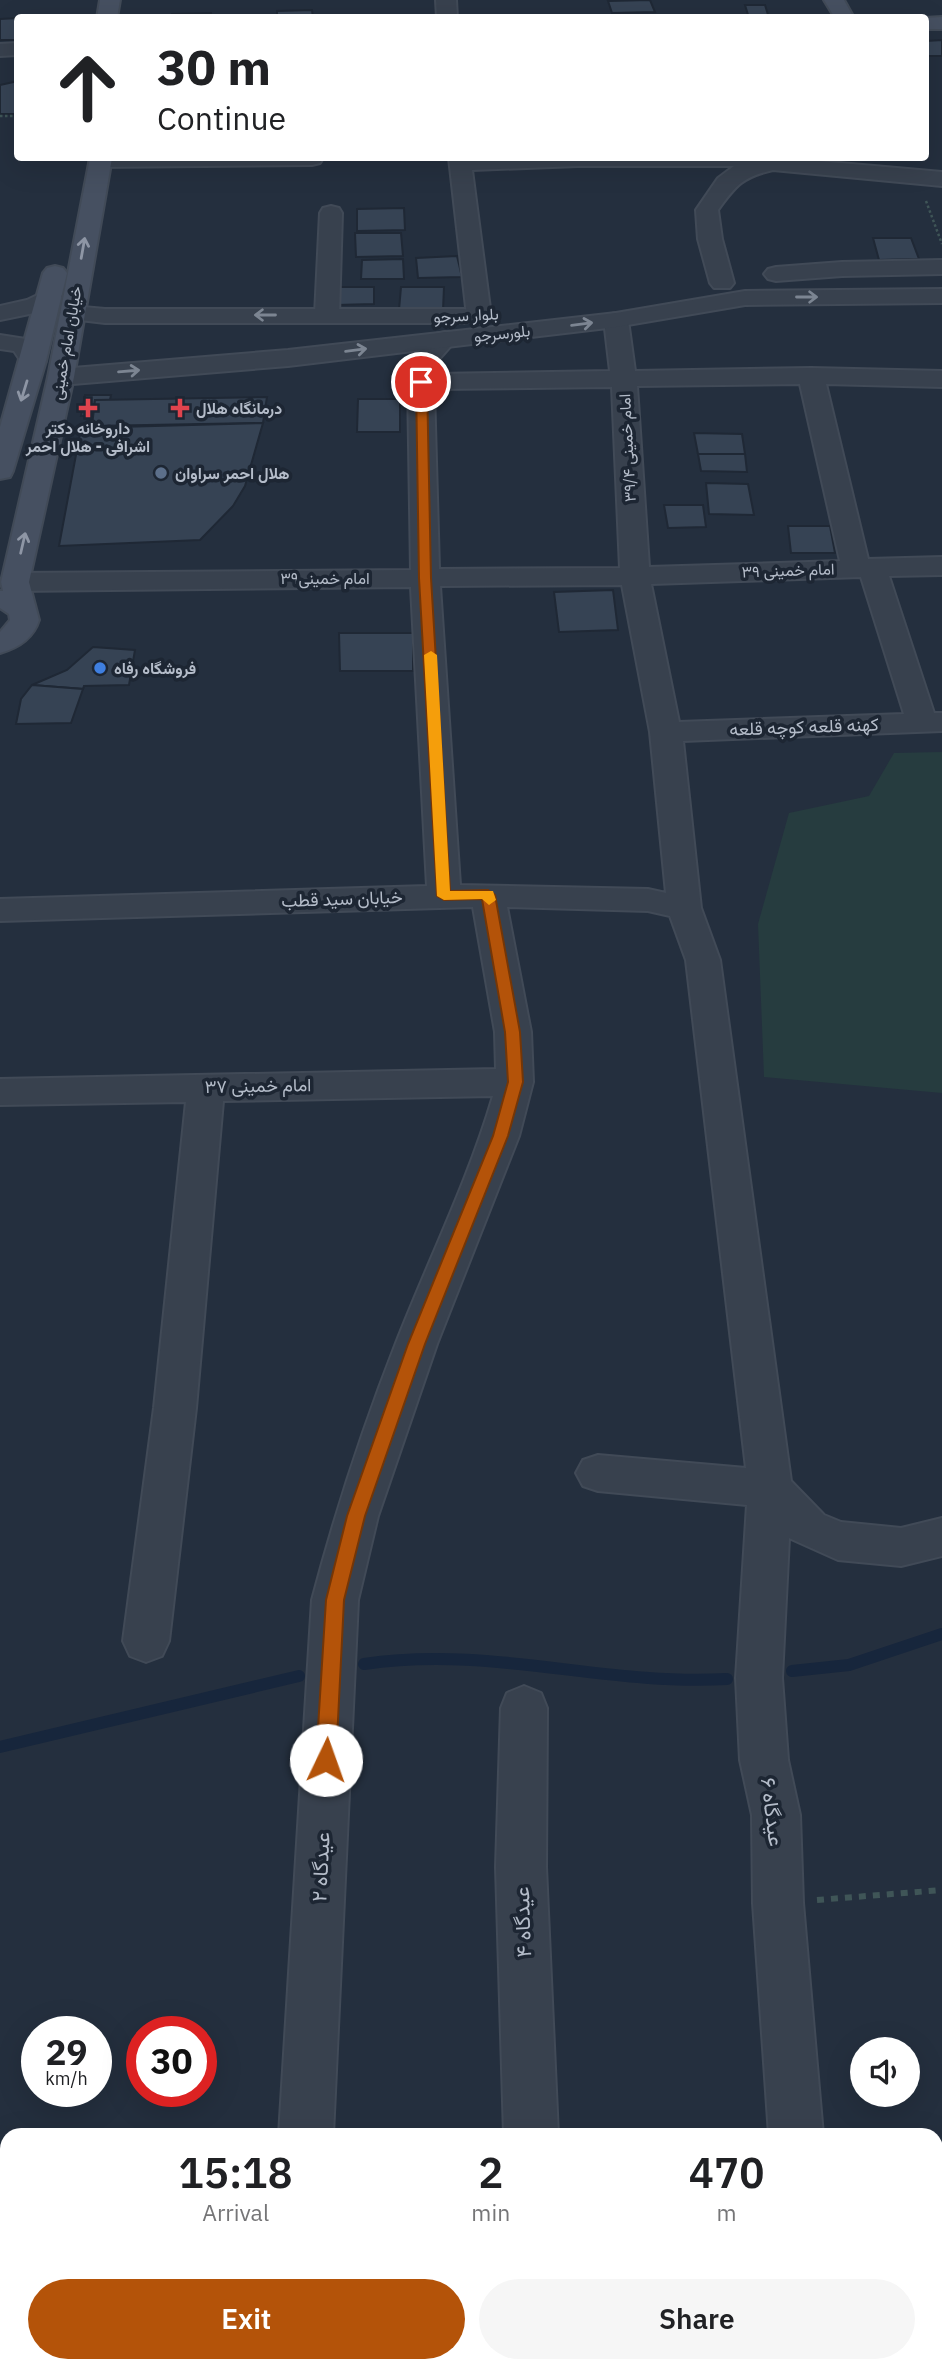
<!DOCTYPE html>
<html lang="en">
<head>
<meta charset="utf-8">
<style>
	:root { --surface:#fff; --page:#f6f6f6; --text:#202124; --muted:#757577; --accent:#b45309 }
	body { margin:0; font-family:"IBM Plex Sans",Vazirmatn,sans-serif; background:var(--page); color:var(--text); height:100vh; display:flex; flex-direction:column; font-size:26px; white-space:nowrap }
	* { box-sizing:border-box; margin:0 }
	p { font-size:23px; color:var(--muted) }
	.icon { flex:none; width:38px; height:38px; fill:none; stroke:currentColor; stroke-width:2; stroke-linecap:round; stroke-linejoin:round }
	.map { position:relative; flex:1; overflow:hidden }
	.drawer { position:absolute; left:0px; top:2128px; width:943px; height:245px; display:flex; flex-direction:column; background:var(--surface); border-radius:21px 21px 0 0; box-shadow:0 7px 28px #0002 }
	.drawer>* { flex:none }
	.top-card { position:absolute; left:14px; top:14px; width:915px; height:147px; border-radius:7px; box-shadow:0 7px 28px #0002; background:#fff; color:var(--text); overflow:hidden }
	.buttons { position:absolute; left:850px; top:2037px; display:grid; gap:14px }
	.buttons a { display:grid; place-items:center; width:70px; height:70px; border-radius:50%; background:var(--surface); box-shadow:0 7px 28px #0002; font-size:35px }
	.speed { position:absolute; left:21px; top:2016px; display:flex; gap:14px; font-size:35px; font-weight:700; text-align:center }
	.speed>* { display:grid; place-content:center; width:91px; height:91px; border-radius:50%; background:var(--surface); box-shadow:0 7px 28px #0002; line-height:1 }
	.speed small { font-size:18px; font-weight:400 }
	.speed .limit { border:10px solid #d22; background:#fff; color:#111 }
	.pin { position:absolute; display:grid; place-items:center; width:60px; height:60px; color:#fff; margin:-30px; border:4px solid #fff; border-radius:50%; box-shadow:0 2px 7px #0007 }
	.me { position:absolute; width:77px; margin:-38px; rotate:3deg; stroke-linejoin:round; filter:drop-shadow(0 0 5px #0008) }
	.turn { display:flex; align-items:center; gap:24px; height:147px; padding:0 28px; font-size:32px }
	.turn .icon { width:91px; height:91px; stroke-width:2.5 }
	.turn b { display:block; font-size:49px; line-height:60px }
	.eta { display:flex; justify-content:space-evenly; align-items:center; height:119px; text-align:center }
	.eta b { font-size:42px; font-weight:600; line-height:49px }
	.button { display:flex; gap:14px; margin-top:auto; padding:14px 28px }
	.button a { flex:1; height:80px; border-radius:42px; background:var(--accent); color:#fff; font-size:28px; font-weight:600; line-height:80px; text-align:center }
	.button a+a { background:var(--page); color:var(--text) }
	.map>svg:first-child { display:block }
</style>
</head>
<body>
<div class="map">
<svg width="942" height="2373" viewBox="0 0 942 2373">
	<rect width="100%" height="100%" fill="#242f3e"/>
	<!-- green -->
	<polygon fill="#263c3f" points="942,752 942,1093 764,1077 758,924 789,813 869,796 894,753"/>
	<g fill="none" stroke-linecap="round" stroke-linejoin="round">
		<!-- stream -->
		<g stroke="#17263c" stroke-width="12">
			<path d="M364,1664C491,1645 602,1686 727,1679"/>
			<polyline points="792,1671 849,1665 942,1634"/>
			<polyline points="0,1747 299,1676"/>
		</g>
	</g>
	<!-- building -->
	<g fill="#364354" stroke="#1f2835" stroke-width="2">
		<polygon points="650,0 655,12 612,13 608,1"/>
		<polygon points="745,5 765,5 769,18 749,18"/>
		<polygon points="312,10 313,18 277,18 277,11"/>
		<polygon points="211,13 211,18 172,18 172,14"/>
		<polygon points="18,18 18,40 0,40 0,19"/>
		<polygon points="942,40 942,56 926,56 926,41"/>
		<polygon points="18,81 18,114 0,114 0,85"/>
		<polygon points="404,208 405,230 357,231 357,209"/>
		<polygon points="355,233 401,233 403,256 356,257"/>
		<polygon points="873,238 911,238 919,259 879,260"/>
		<polygon points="457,256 462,277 418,278 416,258"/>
		<polygon points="403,259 404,279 361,279 362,260"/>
		<polygon points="337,287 374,287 374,304 336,305"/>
		<polygon points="401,287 444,287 443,310 399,310"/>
		<polygon points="85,395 111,395 110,400 95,400 93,416 81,416"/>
		<polygon points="267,397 263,423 92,426 95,400"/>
		<polygon points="358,399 400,399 400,432 357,432"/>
		<polygon points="263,423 245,486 233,506 200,540 59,546 81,428"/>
		<polygon points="694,433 742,434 745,454 698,454"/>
		<polygon points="698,454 745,454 747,472 701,471"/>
		<polygon points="706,483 748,484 754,515 709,514"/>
		<polygon points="664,505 703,505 706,527 668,528"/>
		<polygon points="788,526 830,526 835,553 791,553"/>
		<polygon points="613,590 618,630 559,632 554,592"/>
		<polygon points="339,633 413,633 413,671 340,671"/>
		<polygon points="93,647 135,650 129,685 84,686 83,689 32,685 67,670"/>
		<polygon points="32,685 83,689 71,723 16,724 21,699"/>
	</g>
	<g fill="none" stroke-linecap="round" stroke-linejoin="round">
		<defs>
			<g id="minor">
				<polygon points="436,0 456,0 457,18 437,18"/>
				<polygon points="91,158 323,158 320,163 312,165 100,167 92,165 89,160"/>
				<path d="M449,158H784L942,172V186L773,170C743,177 736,185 718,210L722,239L734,283L730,288H714L710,283L698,239L696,210L718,178L734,166H578L472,170L491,316L488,321L479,323L470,321L467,316Z"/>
				<polygon points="331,206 339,208 342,213 339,315 336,320 327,322 318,320 315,315 320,213 323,208"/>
				<path d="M616,313L625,315L628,320L635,371L811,368L942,371V387L826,384L868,559L942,557V575L889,576L934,713H942V731L683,741L701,908L720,960L791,1481L824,1515L841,1522L901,1528L942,1518V1556L901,1566L838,1560L789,1538L782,1678L788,1760L800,1815L803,1903L823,2135H769L753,1903L752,1815L740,1760L736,1678L747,1505L598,1491L583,1486L576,1473L583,1460L598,1455L746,1468L686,960L670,916L648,911L507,907L531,1032L533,1082L519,1136L437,1344L378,1516L358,1600L333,2135H279L312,1600C335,1513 363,1427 396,1343C428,1261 468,1181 493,1096L223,1101L196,1408L169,1641L162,1656L146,1662L130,1656L123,1641L154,1408L186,1102L0,1105V1079L496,1069L495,1032L473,907L0,921V899L427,886L411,587L15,591L5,588L1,582L5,576L15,573L411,570L408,382V364L412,359L436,334L445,332L454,334L457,339L434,365V374L610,371L604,320L607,315ZM800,384L840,561L649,567L637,386ZM612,387L620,568L439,569L434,389ZM861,577L904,714L679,722L651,584ZM622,585L650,732L666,893L648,889L460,885L440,586Z"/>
				<polygon points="524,1686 541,1693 547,1708 546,1867 558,2135 504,2135 496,1867 501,1708 507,1693"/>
				<polygon points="265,2366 323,2366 322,2373 264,2373"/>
				<rect x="511" y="2366" width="58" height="7"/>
				<rect x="785" y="2366" width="58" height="7"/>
			</g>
			<g id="tertiary">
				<polygon points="18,43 18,55 0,56 0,44"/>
				<polygon points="942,260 942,274 842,276 776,281 768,279 764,274 768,269 776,267 842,262"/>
				<polygon points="50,289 58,291 62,296 44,311 0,320 0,306 27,300"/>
				<polygon points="942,289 942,303 745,305 616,327 288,366 61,385 52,382 48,377 52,372 61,369 288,350 616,313 745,291"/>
				<polygon points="72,306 105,309 464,309 473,311 476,316 473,321 464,323 105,323 63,318 60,313 63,308"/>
				<polygon points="0,335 32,340 46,361 42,366 33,369 24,366 14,351 0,349"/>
			</g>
			<g id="secondary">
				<polygon points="100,0 120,0 117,18 97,18"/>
				<polygon points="824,0 844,0 854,18 835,18"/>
				<polygon points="942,17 942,29 926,29 924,18"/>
				<path d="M90,158H112L74,377L29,582L39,620C33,639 18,648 0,653V632L10,620L9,614L0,608V591H3L1,582L48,377Z"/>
				<polygon points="55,266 63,268 67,273 46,361 13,471 10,477 0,479 0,427 43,273 47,268"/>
			</g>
		</defs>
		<!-- minor casing -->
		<use href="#minor" stroke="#414a57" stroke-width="4"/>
		<!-- tertiary casing -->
		<use href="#tertiary" stroke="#414a57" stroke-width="4"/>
		<!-- secondary casing -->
		<use href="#secondary" stroke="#414a57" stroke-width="4"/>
		<!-- path-far1 -->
		<g stroke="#3f5557" stroke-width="2.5" stroke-dasharray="2.5 2.5" stroke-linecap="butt">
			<polyline points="0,116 18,116"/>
			<polyline points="926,201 942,244"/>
		</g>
		<!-- path -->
		<polyline stroke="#3f5557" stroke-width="6" stroke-dasharray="7 7" stroke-linecap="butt" points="817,1900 942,1890"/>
		<!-- minor -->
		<use href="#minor" fill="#38414e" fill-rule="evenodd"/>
		<!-- tertiary -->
		<use href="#tertiary" fill="#38414e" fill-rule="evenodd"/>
		<!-- secondary -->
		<use href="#secondary" fill="#465061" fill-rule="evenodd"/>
	</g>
	<!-- one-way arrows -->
	<defs><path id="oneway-shaft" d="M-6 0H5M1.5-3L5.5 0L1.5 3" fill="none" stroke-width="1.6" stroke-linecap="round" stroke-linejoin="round" transform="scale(1.75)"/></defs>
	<g stroke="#8e96a5">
		<use href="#oneway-shaft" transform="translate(83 248) rotate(-80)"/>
		<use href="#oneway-shaft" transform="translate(24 391) rotate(107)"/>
		<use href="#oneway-shaft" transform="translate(23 543) rotate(-77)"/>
	</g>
	<g stroke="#7c8592">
		<use href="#oneway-shaft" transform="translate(807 297)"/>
		<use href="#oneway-shaft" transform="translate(265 315) rotate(180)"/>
		<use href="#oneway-shaft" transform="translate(582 324) rotate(-7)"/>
		<use href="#oneway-shaft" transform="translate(356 350) rotate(-7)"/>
		<use href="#oneway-shaft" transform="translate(129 371) rotate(-5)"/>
	</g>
	<!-- route -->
	<polygon fill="#b45309" stroke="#753606" stroke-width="2" points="421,379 427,382 431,578 450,891 488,890 495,895 520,1032 523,1082 508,1136 425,1344 365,1516 344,1600 336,1760 333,1767 326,1770 319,1767 316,1760 326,1600 347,1516 408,1344 493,1136 508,1082 505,1032 482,899 444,900 437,896 419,578 416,382"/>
	<!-- slow -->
	<polygon fill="#f59e0b" points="431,651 437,655 450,891 493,891 496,900 489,905 482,899 444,900 437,896 424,655"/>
	<!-- markers -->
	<g fill="#e0444e" stroke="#1d2633" stroke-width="2.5">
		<path d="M84.5 397.5h7v7h7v7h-7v7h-7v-7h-7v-7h7z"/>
		<path d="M176.5 397.5h7v7h7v7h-7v7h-7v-7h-7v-7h7z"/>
	</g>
	<circle fill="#5c6f8a" stroke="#1d2633" stroke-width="2.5" cx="161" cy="473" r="7"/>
	<circle fill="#3f7fe0" stroke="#1d2633" stroke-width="2.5" cx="100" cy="668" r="7"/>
	<g text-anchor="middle" stroke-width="7" stroke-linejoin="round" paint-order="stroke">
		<!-- far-street labels -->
		<g font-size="16" fill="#b4bcc9" stroke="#1d2633">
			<text transform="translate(466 315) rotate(-3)" y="6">بلوار سرجو</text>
			<text transform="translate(502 333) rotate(-6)" y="6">بلورسرجو</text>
			<text transform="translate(66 343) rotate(-80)" y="6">خیابان امام خمینی</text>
			<text transform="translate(627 448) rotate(-93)" y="6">امام خمینی ۳۹/۴</text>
			<text transform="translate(788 570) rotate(-2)" y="6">امام خمینی ۳۹</text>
			<text x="325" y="584">امام خمینی۳۹</text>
		</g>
		<!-- far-poi labels -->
		<g font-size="16" font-weight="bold" fill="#b4bcc9" stroke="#1d2633" text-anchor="start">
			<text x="196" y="414">درمانگاه هلال</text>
			<text x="88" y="434" text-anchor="middle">داروخانه دکتر<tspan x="88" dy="18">اشرافی - هلال احمر</tspan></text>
			<text x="175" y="479">هلال احمر سراوان</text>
			<text x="114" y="674">فروشگاه رفاه</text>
		</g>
		<!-- street labels -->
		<g font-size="18" fill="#b4bcc9" stroke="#1d2633">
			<text transform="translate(804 727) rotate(-2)" y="6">کهنه قلعه کوچه قلعه</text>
			<text transform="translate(342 899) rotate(-2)" y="6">خیابان سید قطب</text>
			<text transform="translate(258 1086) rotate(-1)" y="6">امام خمینی ۳۷</text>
		</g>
		<!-- near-street labels -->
		<g font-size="21" fill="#b4bcc9" stroke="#1d2633">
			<text transform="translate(772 1812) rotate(83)" y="7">عیدگاه ۶</text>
			<text transform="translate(321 1867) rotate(-87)" y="7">عیدگاه ۲</text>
			<text transform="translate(523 1922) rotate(-92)" y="7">عیدگاه ۴</text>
		</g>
	</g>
</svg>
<div class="buttons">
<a><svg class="icon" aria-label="sound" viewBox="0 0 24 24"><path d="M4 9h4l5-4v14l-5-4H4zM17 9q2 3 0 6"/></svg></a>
</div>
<div class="speed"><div>29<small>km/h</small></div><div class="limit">30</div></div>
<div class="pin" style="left:421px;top:382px;background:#d93025"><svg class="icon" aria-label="arrive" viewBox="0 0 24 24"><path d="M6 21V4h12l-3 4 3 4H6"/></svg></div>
<svg class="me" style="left:326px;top:1760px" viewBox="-20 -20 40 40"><circle r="19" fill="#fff"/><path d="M0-13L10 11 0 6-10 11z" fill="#b45309"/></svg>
<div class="top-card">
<div class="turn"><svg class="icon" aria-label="ahead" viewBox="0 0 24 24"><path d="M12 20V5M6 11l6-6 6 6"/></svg><div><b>30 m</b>Continue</div></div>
</div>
<section class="drawer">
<div class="eta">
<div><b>15:18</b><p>Arrival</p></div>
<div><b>2</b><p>min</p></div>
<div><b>470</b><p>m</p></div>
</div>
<div class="button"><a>Exit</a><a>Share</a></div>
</section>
</div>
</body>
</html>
